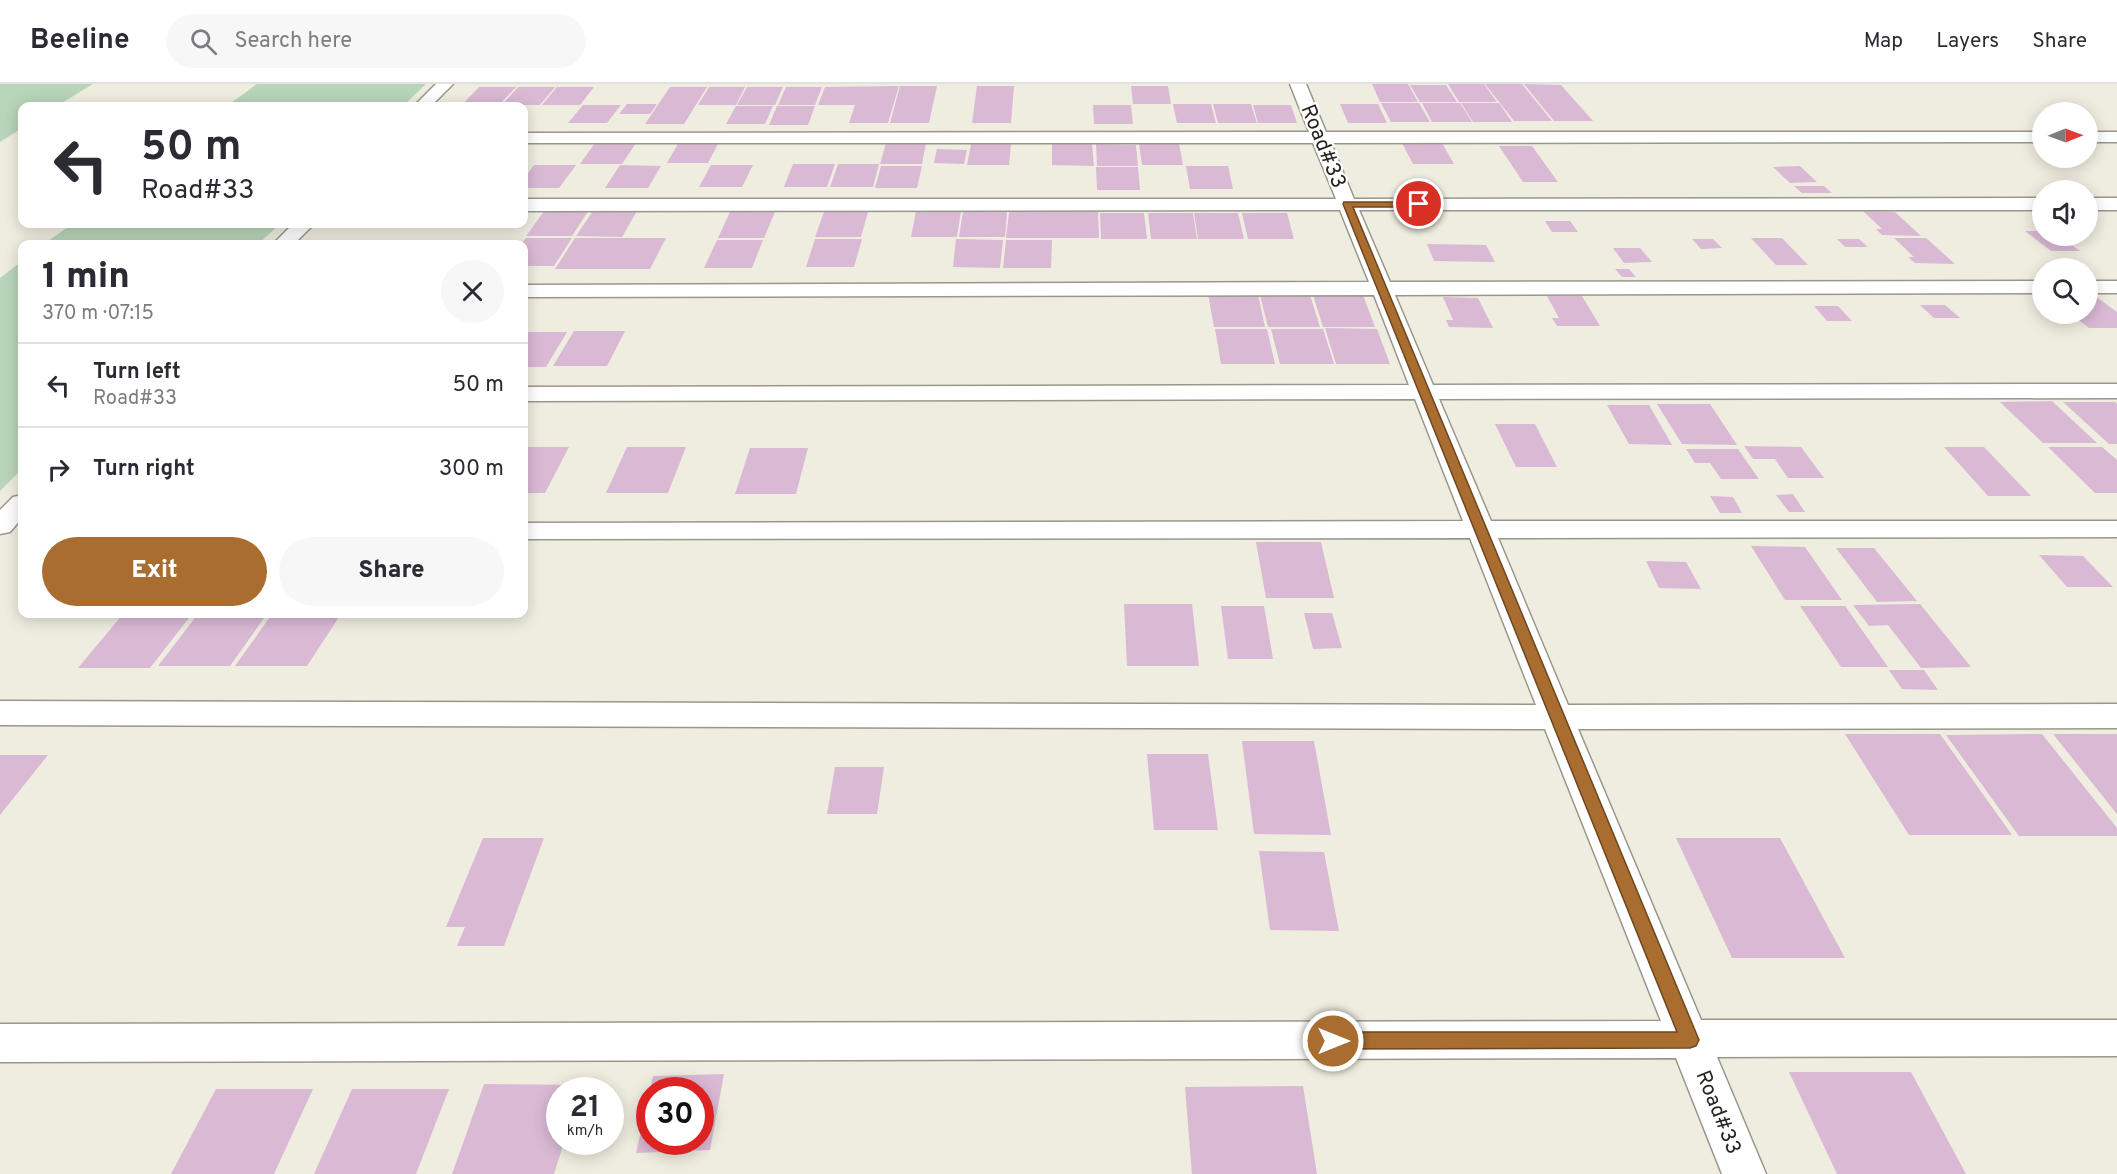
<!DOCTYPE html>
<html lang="en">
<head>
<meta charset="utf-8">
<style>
	:root { --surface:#fff; --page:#f7f7f7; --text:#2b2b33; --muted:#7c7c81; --line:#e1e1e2; --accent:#a96d30 }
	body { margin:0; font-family:Overpass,sans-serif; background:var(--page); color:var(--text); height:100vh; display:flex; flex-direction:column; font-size:22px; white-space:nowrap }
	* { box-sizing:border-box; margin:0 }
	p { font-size:20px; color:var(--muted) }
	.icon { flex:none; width:33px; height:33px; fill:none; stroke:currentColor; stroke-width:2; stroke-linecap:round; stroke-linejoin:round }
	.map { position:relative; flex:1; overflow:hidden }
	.details { position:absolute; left:18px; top:156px; width:510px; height:378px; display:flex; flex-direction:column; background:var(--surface); border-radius:12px; box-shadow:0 3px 15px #0003 }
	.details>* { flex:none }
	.banner { position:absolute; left:18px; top:18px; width:510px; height:126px; border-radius:12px; box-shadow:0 3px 15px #0003; background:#fff; color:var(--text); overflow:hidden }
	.needle { width:39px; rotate:89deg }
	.tools { position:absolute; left:2032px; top:18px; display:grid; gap:12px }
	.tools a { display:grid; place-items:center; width:66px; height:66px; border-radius:50%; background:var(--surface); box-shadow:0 3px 15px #0003; font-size:30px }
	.speed { position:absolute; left:546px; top:993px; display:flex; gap:12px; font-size:30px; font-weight:700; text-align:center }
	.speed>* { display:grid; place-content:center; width:78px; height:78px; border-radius:50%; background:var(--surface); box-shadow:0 3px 15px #0003; line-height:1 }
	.speed small { font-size:15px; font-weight:400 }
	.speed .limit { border:9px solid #d22; background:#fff; color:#111 }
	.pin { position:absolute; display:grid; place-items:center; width:51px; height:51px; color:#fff; margin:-26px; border:3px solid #fff; border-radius:50%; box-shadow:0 2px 6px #0007 }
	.me { position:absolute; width:66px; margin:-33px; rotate:90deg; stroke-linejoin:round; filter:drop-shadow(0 0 4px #0008) }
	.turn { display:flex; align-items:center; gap:21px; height:126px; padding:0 24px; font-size:27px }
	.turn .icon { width:78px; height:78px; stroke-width:2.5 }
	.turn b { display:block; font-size:42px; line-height:51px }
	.round { display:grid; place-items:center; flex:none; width:63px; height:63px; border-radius:32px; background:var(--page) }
	.head { display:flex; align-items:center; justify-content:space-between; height:102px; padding:0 24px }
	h1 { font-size:36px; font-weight:800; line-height:45px }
	.primary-button { display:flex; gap:12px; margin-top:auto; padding:12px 24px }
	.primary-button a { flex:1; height:69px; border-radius:36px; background:var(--accent); color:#fff; font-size:24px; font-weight:800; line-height:69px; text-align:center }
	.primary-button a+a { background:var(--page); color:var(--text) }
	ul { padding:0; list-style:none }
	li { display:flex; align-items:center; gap:18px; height:84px; padding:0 24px; border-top:2px solid var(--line) }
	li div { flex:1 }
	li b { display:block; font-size:22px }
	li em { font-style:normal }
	header { display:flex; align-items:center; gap:36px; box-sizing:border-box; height:84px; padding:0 30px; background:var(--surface); border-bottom:2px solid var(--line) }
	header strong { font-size:28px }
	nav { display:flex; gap:33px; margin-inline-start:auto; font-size:21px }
	.search { width:420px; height:54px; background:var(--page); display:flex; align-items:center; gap:15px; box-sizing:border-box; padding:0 21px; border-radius:33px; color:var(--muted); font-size:22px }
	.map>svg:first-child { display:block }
</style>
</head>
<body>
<header>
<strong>Beeline</strong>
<div class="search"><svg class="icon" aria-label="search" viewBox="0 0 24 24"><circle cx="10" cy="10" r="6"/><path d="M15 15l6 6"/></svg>Search here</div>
<nav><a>Map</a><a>Layers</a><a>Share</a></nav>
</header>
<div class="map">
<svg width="2117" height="1090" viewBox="0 0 2117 1090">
	<rect width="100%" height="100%" fill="#efede0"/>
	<!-- green -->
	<g fill="#b8d5ba">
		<polygon points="0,0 93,0 57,22 22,22 22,44 0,58"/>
		<polygon points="257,0 426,0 403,22 227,22"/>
		<polygon points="72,140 280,140 258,160 44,160"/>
		<polygon points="22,177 22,385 0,407 0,194"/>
	</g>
	<!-- building -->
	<g fill="#dab9d5">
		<polygon points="1372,0 1408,0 1418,18 1380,18"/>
		<polygon points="1448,0 1484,0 1497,18 1459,18"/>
		<polygon points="1485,0 1522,0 1552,37 1514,37"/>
		<polygon points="1524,0 1561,1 1593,37 1554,37"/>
		<polygon points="1410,1 1446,1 1457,18 1420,18"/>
		<polygon points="899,2 888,39 849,39 855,21 818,21 825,3"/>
		<polygon points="900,2 937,2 929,39 890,39"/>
		<polygon points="977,2 1014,2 1011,39 972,39"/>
		<polygon points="1131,2 1168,2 1171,20 1133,20"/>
		<polygon points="479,3 516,3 498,22 461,22"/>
		<polygon points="518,3 555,3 540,21 502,21"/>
		<polygon points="557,3 594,3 580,21 542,21"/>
		<polygon points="670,3 707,3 684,40 645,40"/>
		<polygon points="709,3 745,3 736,21 698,21"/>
		<polygon points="747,3 783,3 775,21 737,21"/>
		<polygon points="786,3 822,3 815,21 778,21"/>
		<polygon points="1381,19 1419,19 1430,38 1391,38"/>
		<polygon points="1422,19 1460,19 1472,38 1432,38"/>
		<polygon points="1461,19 1499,19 1512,38 1473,38"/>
		<polygon points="627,20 657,20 650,30 619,30"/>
		<polygon points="1173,20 1211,20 1216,39 1177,39"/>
		<polygon points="1213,20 1251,20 1257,39 1218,39"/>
		<polygon points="1340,20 1378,20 1387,39 1348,39"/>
		<polygon points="583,21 621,21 607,39 568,39"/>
		<polygon points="1093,21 1131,21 1133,40 1094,40"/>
		<polygon points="1253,21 1291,21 1297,39 1258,39"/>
		<polygon points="736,22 773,22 765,40 726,40"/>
		<polygon points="777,22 815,22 808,41 769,41"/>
		<polygon points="679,58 719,58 708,79 667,79"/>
		<polygon points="595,59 636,59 622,80 580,80"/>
		<polygon points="886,59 926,59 922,80 880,80"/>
		<polygon points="1402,59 1442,59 1454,80 1413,80"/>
		<polygon points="971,60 1011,60 1009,81 967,81"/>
		<polygon points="1052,60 1092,60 1094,82 1052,81"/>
		<polygon points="1096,60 1136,61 1138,82 1097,82"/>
		<polygon points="1139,60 1179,60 1183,81 1142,81"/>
		<polygon points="1499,62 1532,62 1558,98 1523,98"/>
		<polygon points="937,65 967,66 964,80 934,79"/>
		<polygon points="793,80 835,80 827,103 784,103"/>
		<polygon points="838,80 879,80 873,103 830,103"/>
		<polygon points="534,81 576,81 559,104 524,104 524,95"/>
		<polygon points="620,81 661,82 648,104 605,104"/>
		<polygon points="711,81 753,81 742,103 699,103"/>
		<polygon points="881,82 922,82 917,104 875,104"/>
		<polygon points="1186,82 1228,82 1233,105 1190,105"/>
		<polygon points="1800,82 1817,98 1790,99 1773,83"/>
		<polygon points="1096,83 1138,83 1140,106 1097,106"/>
		<polygon points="1794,102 1824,102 1832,109 1802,109"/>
		<polygon points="545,126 589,126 572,152 526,152"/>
		<polygon points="593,127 637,127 622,153 576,152"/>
		<polygon points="916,127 961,127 957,153 911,153"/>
		<polygon points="963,127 1007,128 1005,153 959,153"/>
		<polygon points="1863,127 1895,128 1921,152 1882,151 1876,145 1882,145"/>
		<polygon points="730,128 775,128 764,154 718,154"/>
		<polygon points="824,128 868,128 861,153 815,153"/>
		<polygon points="1009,128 1098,128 1099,154 1006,154"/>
		<polygon points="1100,129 1144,129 1147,155 1101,155"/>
		<polygon points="1148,129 1193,129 1197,155 1151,155"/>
		<polygon points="1194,129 1238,129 1244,155 1198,155"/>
		<polygon points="1242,129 1287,129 1294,155 1248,155"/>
		<polygon points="1545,137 1570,137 1578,148 1552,148"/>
		<polygon points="2025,147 2043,147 2043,152 2059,152 2080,167 2051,167"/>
		<polygon points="526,154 572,154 554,182 524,182 524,160 521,160"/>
		<polygon points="575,154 666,154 650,185 555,185"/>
		<polygon points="1751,154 1782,154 1808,181 1776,181"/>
		<polygon points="1894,154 1926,154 1955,180 1915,179 1908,173 1914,173"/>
		<polygon points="815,155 862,155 854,183 806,183"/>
		<polygon points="956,155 1003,156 1000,184 953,183"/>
		<polygon points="1692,155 1713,155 1722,164 1701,165"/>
		<polygon points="1837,155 1859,155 1868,163 1845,163"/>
		<polygon points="332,156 378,156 374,160 328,160"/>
		<polygon points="384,156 430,156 427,160 380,160"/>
		<polygon points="717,156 763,156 752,184 704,184"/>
		<polygon points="1006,156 1052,156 1051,184 1003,184"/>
		<polygon points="1427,160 1486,161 1495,178 1434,177"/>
		<polygon points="1613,164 1640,164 1652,178 1624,179"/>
		<polygon points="1615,185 1629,185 1636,193 1622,193"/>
		<polygon points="1208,210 1258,211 1265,243 1214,243"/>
		<polygon points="1260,211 1310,211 1320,243 1268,243"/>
		<polygon points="1313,211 1363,211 1375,243 1323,243"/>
		<polygon points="1547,212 1582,212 1600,242 1557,242 1552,234 1559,234"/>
		<polygon points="2088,212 2095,212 2117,228 2117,244 2089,244 2071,230 2088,230"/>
		<polygon points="1443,213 1478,214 1493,244 1449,243 1446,236 1453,236"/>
		<polygon points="1920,221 1945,221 1960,234 1934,234"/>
		<polygon points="1814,222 1838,222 1852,237 1827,237"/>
		<polygon points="1325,244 1377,245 1390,280 1336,280"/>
		<polygon points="1215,245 1267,245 1275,280 1221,280"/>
		<polygon points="1271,245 1323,245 1334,280 1280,280"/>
		<polygon points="574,247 625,247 607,282 553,282"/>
		<polygon points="524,248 567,248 546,283 524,283"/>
		<polygon points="2052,317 2097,359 2043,359 2000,318"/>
		<polygon points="2063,318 2115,318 2117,320 2117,360 2109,360"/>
		<polygon points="1657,320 1710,320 1737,361 1682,360"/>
		<polygon points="1607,321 1649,321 1672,361 1629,360"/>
		<polygon points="1495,340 1535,340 1557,383 1516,383"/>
		<polygon points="1744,362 1801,363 1824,394 1788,394 1775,375 1753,375"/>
		<polygon points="524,363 569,363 545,409 524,409"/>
		<polygon points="627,363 686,363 668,409 606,409"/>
		<polygon points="1944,363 1984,363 2031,412 1988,412"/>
		<polygon points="2048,363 2102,363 2117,376 2117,409 2095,409"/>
		<polygon points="750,364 808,364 796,410 735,410"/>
		<polygon points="1686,365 1738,365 1759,395 1721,395 1710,379 1695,379"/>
		<polygon points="1793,410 1805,428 1789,428 1776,411"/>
		<polygon points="1710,412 1733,413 1742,429 1720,429"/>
		<polygon points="1256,458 1321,458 1334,514 1266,514"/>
		<polygon points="1751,462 1805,463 1842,516 1785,516"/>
		<polygon points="1836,464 1874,464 1917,517 1877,518"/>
		<polygon points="2039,471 2083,472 2113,503 2067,503"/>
		<polygon points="1646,477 1686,478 1701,505 1659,504"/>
		<polygon points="1124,520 1192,520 1199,582 1127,582"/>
		<polygon points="1920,520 1971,583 1921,584 1888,541 1869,542 1853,521"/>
		<polygon points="1221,522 1264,522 1273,575 1228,575"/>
		<polygon points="1800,522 1845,522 1888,583 1841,583"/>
		<polygon points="1304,529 1332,529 1342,564 1313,565"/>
		<polygon points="123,530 192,530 150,584 78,584"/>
		<polygon points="198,530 267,530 230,582 158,582"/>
		<polygon points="272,530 341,530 307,582 235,582"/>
		<polygon points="1889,586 1924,586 1938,606 1902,605"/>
		<polygon points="1845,650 1940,650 2012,751 1909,751"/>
		<polygon points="2042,650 2117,744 2117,752 2019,752 1946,651"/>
		<polygon points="2053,650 2117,650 2117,730"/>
		<polygon points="1242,657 1314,657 1331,751 1254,750"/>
		<polygon points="1147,670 1208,670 1218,746 1154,746"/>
		<polygon points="0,671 48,671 0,731"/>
		<polygon points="835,683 884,683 877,730 827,730"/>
		<polygon points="483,754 544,754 504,862 457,862 465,843 446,843"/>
		<polygon points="1676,754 1780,754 1845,874 1732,874"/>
		<polygon points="1259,767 1324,768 1339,847 1270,846"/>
		<polygon points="1789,988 1911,988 1966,1090 1837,1090"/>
		<polygon points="724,990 710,1066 636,1069 649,1012 650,1058 700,1058 700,1006 650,1006 653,992"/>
		<polygon points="484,1000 582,1001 580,1006 560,1006 560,1058 564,1058 554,1090 452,1090"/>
		<polygon points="1303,1002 1317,1090 1192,1090 1185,1003"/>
		<polygon points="216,1005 313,1005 274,1090 171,1090"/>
		<polygon points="352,1005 449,1005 416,1090 314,1090"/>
	</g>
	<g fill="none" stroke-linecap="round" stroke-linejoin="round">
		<defs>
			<g id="street">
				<polygon points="436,0 453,0 431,22 414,22"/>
				<polygon points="1290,0 1306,0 1326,48 2043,48 2043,58 1331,59 1354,115 2043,114 2043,126 1359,126 1390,198 2043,197 2043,209 1395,211 1433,301 2117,300 2117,314 1439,315 1491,437 2117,437 2117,453 1498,454 1568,621 2117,620 2117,644 1578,645 1701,936 2117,936 2117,972 1717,973 1766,1090 1722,1090 1676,974 0,978 0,940 1661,937 1545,645 0,641 0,617 1536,621 1470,454 524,455 524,439 1463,437 1415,315 524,317 524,303 1409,301 1374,211 524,213 524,201 1369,198 1340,126 524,127 524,115 1336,115 1313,59 524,59 524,49 1309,48"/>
				<rect x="2088" y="48" width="29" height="10"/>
				<rect x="2088" y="114" width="29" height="12"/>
				<polygon points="293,140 314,140 294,160 273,160"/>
				<rect x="2088" y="197" width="29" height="12"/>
				<polygon points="22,411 22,434 10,448 0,450 0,426 13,413"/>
			</g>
		</defs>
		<!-- street casing -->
		<use href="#street" stroke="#99978b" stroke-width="3"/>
		<!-- street -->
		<use href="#street" fill="#fff" fill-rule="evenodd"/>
	</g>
	<!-- route -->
	<polygon fill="#a96d30" stroke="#6e471f" stroke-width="1.5" points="1344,118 1419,118 1424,120 1419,123 1353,123 1699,956 1696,962 1690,964 1333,965 1326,963 1323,957 1326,951 1333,948 1677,948 1343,120"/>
	<g text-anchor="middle" stroke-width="4.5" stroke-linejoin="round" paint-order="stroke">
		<!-- street labels -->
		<g font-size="21" fill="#262521" stroke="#fff">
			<text transform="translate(1324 62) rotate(68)" y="7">Road#33</text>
			<text transform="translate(1719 1028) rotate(68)" y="7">Road#33</text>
		</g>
	</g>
</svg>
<div class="tools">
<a><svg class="needle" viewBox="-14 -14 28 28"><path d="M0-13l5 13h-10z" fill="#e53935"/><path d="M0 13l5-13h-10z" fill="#7c7c81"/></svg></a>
<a><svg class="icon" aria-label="sound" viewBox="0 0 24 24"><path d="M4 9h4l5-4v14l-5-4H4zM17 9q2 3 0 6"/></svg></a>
<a><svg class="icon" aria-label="search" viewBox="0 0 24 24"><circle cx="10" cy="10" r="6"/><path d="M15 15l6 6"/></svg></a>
</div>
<div class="speed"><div>21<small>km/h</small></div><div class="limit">30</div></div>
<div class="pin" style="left:1419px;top:120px;background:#d93025"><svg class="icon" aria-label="arrive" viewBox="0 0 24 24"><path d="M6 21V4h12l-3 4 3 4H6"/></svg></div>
<svg class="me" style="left:1333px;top:957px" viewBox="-20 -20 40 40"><circle r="17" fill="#a96d30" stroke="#fff" stroke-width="3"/><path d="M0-11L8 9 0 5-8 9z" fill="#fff"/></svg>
<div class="banner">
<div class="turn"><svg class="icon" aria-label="left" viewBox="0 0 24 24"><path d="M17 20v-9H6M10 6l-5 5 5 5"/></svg><div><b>50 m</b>Road#33</div></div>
</div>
<section class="details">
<div class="head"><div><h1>1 min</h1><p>370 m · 07:15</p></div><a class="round"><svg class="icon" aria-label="close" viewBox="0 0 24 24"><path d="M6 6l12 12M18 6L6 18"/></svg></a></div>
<ul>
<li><svg class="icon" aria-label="left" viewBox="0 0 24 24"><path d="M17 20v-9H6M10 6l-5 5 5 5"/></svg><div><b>Turn left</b><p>Road#33</p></div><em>50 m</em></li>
<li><svg class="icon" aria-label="right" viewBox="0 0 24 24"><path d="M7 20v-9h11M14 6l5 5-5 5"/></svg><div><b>Turn right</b></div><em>300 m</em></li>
</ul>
<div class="primary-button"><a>Exit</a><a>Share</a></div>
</section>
</div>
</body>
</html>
